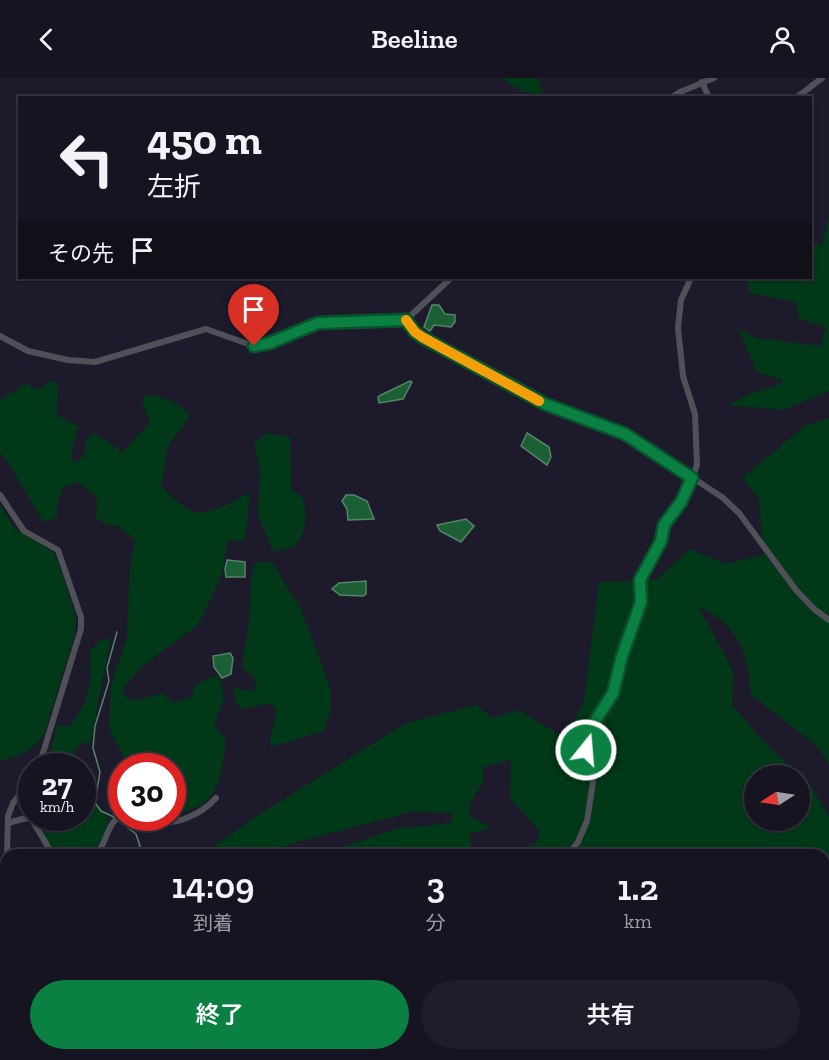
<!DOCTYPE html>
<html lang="ja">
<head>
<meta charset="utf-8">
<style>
	:root { --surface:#161420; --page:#1f1d29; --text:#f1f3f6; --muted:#9e9ea5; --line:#35333e; --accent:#0b8043 }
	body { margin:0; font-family:"Zilla Slab","Noto Sans JP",serif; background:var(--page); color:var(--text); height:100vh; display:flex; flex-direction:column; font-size:22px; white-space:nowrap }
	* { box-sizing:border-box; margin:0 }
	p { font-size:20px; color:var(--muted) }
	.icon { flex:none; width:33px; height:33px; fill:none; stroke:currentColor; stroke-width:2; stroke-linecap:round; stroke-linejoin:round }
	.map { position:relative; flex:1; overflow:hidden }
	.side { position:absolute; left:0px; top:771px; width:830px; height:212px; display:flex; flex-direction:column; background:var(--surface); border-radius:18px 18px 0 0; box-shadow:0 2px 4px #0004,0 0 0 2px var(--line) }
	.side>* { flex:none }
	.banner { position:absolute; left:18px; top:18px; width:794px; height:183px; border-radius:0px; box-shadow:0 2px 4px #0004,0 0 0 2px var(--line); background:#161420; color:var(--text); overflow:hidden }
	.needle { width:39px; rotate:258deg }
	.tools { position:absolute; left:744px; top:687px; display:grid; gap:12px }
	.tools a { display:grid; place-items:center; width:66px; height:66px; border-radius:50%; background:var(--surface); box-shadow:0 2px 4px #0004,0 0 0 2px var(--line); font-size:30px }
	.speed { position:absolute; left:18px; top:675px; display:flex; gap:12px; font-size:30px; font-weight:700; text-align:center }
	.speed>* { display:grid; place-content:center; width:78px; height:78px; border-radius:50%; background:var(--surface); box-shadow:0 2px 4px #0004,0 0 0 2px var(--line); line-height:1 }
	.speed small { font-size:15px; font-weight:400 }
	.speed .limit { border:9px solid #d22; background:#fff; color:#111 }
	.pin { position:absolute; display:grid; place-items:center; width:51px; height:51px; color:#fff; margin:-62px -26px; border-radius:50% 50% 50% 0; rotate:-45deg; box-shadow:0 0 6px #0007 }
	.pin .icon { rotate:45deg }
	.me { position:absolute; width:66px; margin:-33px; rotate:17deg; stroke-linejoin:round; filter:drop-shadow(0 0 4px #0008) }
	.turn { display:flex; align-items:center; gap:21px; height:126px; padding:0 30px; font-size:27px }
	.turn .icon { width:78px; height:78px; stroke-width:2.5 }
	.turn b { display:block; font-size:42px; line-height:51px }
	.then { display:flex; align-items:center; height:57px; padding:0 30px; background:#0003; gap:12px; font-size:22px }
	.eta { display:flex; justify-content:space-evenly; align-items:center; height:102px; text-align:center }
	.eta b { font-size:36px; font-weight:600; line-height:42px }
	.button { display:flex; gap:12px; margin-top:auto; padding:12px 30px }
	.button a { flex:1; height:69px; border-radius:36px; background:var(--accent); color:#fff; font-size:24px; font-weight:600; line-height:69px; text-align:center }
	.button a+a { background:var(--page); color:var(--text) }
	header { display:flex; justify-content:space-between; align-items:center; height:78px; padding:0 30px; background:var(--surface); font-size:27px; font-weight:600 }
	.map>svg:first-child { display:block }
</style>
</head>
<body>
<header><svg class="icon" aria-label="back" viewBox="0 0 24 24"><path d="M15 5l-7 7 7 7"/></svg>Beeline<svg class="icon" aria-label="person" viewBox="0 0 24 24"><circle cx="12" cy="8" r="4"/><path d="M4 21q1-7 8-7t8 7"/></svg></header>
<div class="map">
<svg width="829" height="982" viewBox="0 0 829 982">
	<rect width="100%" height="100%" fill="#1d1b2b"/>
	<!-- green -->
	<g fill="#013818" fill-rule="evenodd">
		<polygon points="501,0 538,0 542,13 540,17 521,13"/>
		<polygon points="829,138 829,313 783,332 728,327 752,315 779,307 783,302 757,294 738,251 757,260 820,268 826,250 799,240 795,224 750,215 747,203 749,200 810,200 810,164 822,168"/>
		<path d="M50,303L58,305L57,337L78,349L73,368L72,382L78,384L86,373C85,364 85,359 94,355L123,374L150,344L142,324L147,316C165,320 180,324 190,339L168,368L161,409C170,417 181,428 192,433C206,440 238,422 250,414L245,463L228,462L222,496L199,546L140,590L122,612L126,619L134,623L163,615L173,625L192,618C195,603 204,601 219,598L224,620L214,647L226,662C223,682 221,715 201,727C193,732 182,734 173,737L172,688H128L109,650L111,608L127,558L130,490L135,462L118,448L107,447L96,440L97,420L78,404L64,409L57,425L58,439L43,444L12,390L0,375V324L7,317L26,305L37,312Z"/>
		<path d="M829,340V687L816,667L751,617C748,575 739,547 698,528L733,592L732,627L762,662L812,709L829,739V800L824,802V777H510L514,773L536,765L540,754L510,720L511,682L483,689V705L470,725V738L492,750L470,755L471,775L482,777H319L395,751L451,745L452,735L415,733L293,765L269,777L231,775L201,777L260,736L406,645L476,627L493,640L518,632L564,659L584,624L599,504L656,502L690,471L725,486L763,477L759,421L742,400L806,347ZM754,698H800V742H754Z"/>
		<path d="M268,355L290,359L292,413L302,418C308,437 307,452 295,468L274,474L258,438L260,391L254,365Z"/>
		<path d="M0,427L14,450L53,474L59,486L76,539L74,560L44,656C35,672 17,679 0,683Z"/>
		<polygon points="272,484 301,531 331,612 331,632 324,653 271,669 270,659 277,635 272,625 241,631 236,625 233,610 254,613 256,602 242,589 249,542 251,501 255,485"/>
		<path d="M111,560L90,665H82L74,673V688H47L57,648H70C92,619 91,608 90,573L99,563Z"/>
		<polygon points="83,711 91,717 108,741 105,756 92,777 55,777 35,740 82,740"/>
		<polygon points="829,817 829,897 824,897 824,818"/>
		<polygon points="286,976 479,976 479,977 478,982 275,982"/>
		<polygon points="166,977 243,977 225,982 171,982"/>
	</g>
	<!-- water -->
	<g fill="#1c5f34" stroke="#56846a" stroke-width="1.5">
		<polygon points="432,227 439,227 445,236 455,237 455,244 451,249 434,247 430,253 424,249"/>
		<polygon points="410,303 412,304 403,321 379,325 378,319 381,317"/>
		<polygon points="527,355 549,369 551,379 547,387 521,368"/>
		<polygon points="346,417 354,417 367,423 374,441 348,442 347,431 342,423"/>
		<polygon points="466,441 474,448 461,464 440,453 437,447"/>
		<polygon points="227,482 245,484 245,499 226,499 225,491"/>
		<polygon points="366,503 366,516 363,518 340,517 332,511 339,505"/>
		<polygon points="230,575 233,580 231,596 222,600 214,589 213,578"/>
	</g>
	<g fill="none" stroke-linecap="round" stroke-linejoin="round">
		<!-- stream -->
		<g stroke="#56846a" stroke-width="1.5">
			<polyline points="116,740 101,733 95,725 100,694 93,670 95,648 109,603 107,590 117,554"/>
			<polyline points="119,743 136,756 140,768 135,777"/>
			<polyline points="54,982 56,976"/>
		</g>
		<!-- minor -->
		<g stroke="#505058" stroke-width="6">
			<polyline points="702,4 709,20"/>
			<polyline points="671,20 680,14 714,0"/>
			<polyline points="796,20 822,0"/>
			<polyline points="406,242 415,254 422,259 545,326 625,356 722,419 739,435 796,512 814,531 829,542"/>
			<polyline points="0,258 28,273 68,282 95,284 206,251 254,268 270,265 318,245 406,242 451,200"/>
			<polyline points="0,417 24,453 58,472 81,539 81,551 39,688"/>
			<path d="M155,740C172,752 204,734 216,720"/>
			<polyline points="8,745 26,740 32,742 53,777"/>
			<polyline points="7,777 8,738 13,725 32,702"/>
			<path d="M96,777C107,765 107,744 122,737"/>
			<polyline points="568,777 578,764 587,743 593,704 586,672 590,651 613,615 622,578 641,524 640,502 661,463 664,448 681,424 689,409 697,387 695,336 683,298 678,250 681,222 691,200"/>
			<polyline points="0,854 6,812"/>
			<polyline points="824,940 829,935"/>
			<polyline points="782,976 786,982"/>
			<polyline points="755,982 765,976"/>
		</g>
	</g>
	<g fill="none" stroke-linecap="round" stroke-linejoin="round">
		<defs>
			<polyline id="route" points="254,268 270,265 318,245 406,242 415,254 422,259 545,326 625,356 692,400 681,424 664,447 661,463 640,502 641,524 622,578 613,615 590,651 586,672"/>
		</defs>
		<!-- route casing -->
		<use href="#route" stroke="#07532c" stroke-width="15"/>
		<!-- route -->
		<use href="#route" stroke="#0b8043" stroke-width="10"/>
		<!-- slow -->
		<polyline stroke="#f59e0b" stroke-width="10" points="406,242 415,254 422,259 539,323"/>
	</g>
</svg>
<div class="tools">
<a><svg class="needle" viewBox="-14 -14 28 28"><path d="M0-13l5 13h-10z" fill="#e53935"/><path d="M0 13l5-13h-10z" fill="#9e9ea5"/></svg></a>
</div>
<div class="speed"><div>27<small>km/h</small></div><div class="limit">30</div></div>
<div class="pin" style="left:254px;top:268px;background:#d93025"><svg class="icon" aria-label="arrive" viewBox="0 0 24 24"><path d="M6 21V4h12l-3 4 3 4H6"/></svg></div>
<svg class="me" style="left:586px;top:672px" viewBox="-20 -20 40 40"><circle r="17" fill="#0b8043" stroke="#fff" stroke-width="3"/><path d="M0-11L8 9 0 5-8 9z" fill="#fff"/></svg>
<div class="banner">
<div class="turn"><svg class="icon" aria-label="left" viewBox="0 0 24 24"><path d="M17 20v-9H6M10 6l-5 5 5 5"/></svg><div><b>450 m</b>左折</div></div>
<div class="then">その先<svg class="icon" aria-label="arrive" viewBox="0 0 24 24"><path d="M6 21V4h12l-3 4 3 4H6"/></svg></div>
</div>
<section class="side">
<div class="eta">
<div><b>14:09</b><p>到着</p></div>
<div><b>3</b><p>分</p></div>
<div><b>1.2</b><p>km</p></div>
</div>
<div class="button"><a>終了</a><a>共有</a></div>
</section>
</div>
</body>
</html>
